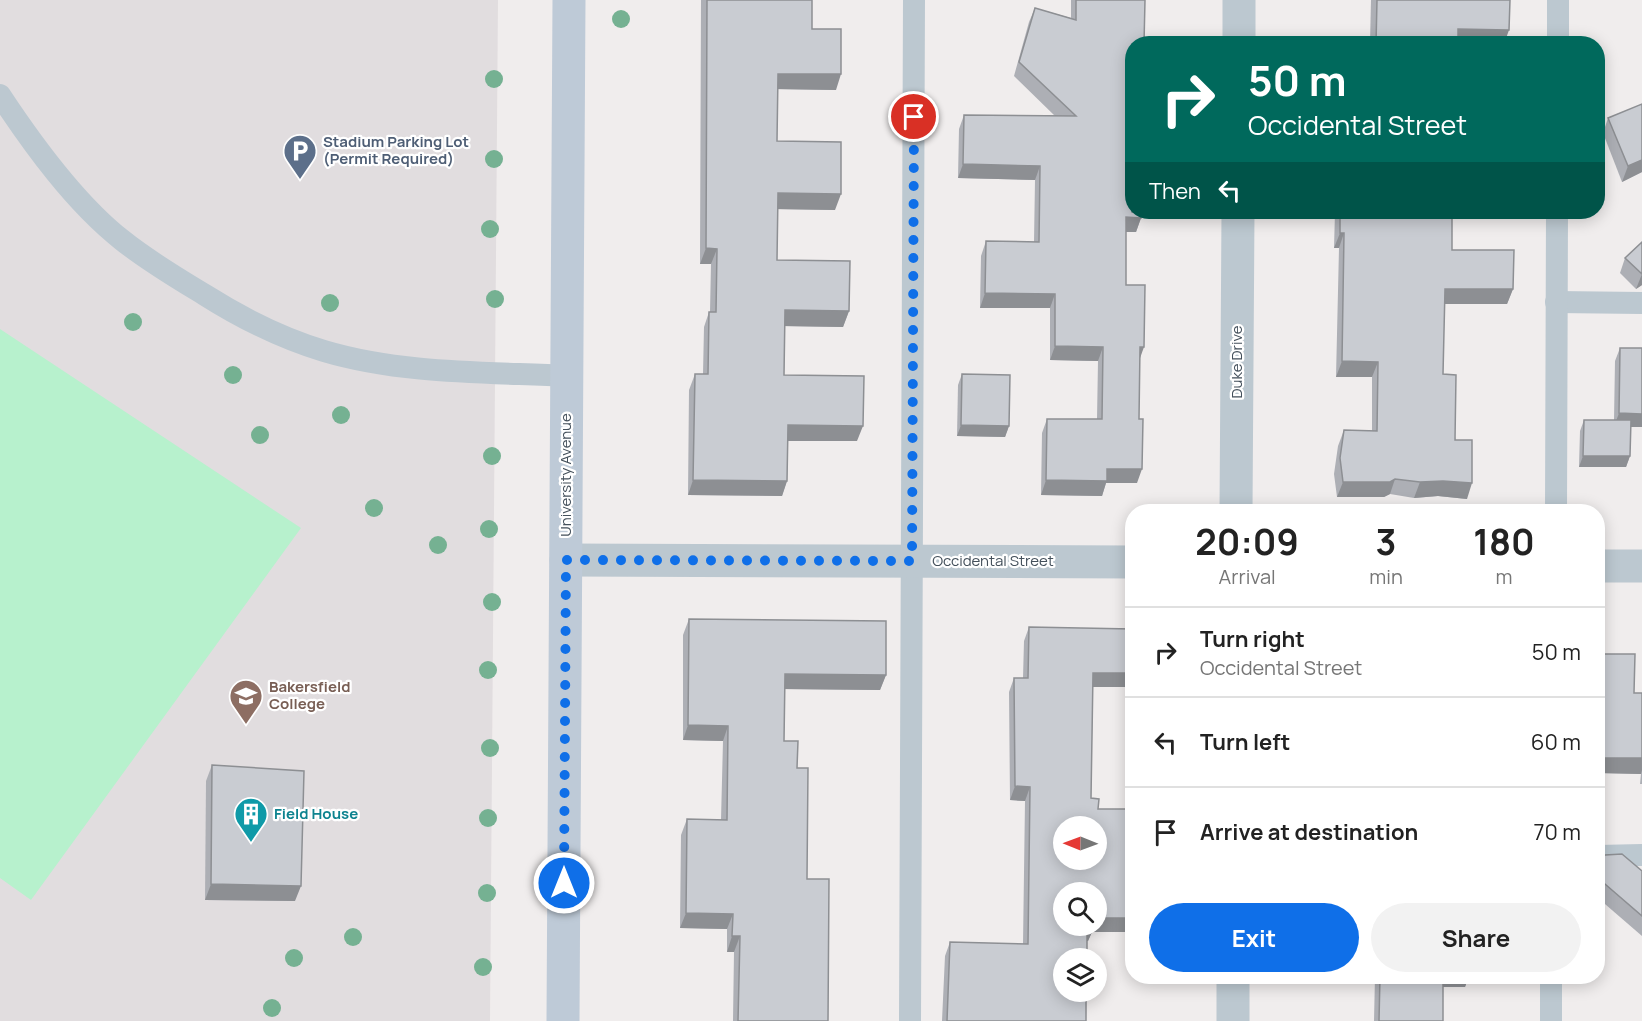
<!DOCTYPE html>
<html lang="en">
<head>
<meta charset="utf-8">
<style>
	:root { --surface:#fff; --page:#f2f2f2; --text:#222; --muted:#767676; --line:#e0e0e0; --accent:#0f6fe8 }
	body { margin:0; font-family:Manrope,sans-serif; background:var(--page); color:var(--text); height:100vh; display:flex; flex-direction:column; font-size:22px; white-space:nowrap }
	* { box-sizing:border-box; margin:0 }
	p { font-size:20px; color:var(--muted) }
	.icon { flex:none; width:33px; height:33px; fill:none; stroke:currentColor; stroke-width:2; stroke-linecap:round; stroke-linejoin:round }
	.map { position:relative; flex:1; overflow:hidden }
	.drawer { position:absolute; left:1125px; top:504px; width:480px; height:480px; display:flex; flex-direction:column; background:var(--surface); border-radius:24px; box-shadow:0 3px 15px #0003 }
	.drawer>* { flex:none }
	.guide { position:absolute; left:1125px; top:36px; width:480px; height:183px; border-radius:24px; box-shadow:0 3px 15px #0003; background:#00695c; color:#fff; overflow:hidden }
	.needle { width:39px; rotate:271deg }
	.tools { position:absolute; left:1053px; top:816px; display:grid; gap:12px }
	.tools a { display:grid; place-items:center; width:54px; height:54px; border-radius:50%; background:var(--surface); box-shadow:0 3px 15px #0003; font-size:30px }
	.pin { position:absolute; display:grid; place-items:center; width:51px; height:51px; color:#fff; margin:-26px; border:3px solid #fff; border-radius:50%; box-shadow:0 2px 6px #0007 }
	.me { position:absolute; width:66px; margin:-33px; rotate:0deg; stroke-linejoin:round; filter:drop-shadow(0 0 4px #0008) }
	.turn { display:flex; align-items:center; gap:21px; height:126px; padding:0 24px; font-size:27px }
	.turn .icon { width:78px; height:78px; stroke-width:2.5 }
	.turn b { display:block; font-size:42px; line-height:51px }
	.then { display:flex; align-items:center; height:57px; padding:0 24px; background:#0003; gap:12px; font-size:22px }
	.eta { display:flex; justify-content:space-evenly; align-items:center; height:102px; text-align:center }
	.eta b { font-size:36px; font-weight:700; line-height:42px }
	.button { display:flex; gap:12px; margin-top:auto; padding:12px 24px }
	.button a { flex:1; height:69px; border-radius:36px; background:var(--accent); color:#fff; font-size:24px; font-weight:700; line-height:69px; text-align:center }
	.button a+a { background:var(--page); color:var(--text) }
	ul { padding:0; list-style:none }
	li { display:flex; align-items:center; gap:18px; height:90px; padding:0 24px; border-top:2px solid var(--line) }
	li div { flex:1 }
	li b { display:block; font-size:22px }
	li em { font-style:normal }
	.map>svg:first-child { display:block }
</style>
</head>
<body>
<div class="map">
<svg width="1642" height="1021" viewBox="0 0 1642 1021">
	<rect width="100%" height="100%" fill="#f0eded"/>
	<!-- education -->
	<polygon fill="#e1dddf" points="0,0 498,0 490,1021 0,1021"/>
	<!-- green -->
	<polygon fill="#b7f1cd" points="0,329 301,528 31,900 0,878"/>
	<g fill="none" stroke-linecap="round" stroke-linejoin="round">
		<!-- lane -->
		<g stroke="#bcc8d0" stroke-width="22">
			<polyline points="1558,44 1558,0"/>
			<path d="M0,95C33,145 75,203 122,240C148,261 177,278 205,295C243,319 281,338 324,351C401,374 487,372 567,376"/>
			<polyline points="1556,302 1642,303"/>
			<polyline points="1556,512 1557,212"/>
			<polyline points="1598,856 1642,855"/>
			<polyline points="910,1021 914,0"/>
			<polyline points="1551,1021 1551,976"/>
		</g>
		<!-- street -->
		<g stroke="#bcc8d0" stroke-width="33">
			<polyline points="1239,44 1239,0"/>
			<polyline points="1236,512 1238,212"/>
			<polyline points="566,560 1132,562"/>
			<polyline points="1598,566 1642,566"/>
			<polyline points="1233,1021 1233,976"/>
		</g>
		<!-- secondary -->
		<polyline stroke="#becad7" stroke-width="33" points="563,1021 569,0"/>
	</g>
	<!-- trees -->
	<g fill="#75b192">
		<circle cx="621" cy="19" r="9"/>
		<circle cx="494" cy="79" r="9"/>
		<circle cx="494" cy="159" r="9"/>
		<circle cx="490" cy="229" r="9"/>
		<circle cx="495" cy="299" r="9"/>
		<circle cx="330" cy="303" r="9"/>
		<circle cx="133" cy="322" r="9"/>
		<circle cx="233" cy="375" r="9"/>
		<circle cx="341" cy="415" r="9"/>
		<circle cx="260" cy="435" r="9"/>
		<circle cx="492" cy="456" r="9"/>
		<circle cx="374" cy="508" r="9"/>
		<circle cx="489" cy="529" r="9"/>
		<circle cx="438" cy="545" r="9"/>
		<circle cx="492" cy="602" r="9"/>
		<circle cx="488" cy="670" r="9"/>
		<circle cx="490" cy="748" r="9"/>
		<circle cx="488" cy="818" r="9"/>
		<circle cx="487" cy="893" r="9"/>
		<circle cx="353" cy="937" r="9"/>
		<circle cx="294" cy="958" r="9"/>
		<circle cx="483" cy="967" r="9"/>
		<circle cx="272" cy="1008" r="9"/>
	</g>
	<!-- wall -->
	<g fill="#adafb5">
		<polygon points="701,0 812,0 812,29 836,90 777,89 777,141 835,210 777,209 777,260 849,311 843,327 785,326 784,375 857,441 788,441 787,481 782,496 688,495 689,390 695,374 703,374 704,327 709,312 710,312 711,264 700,264"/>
		<polygon points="1071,0 1145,0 1132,44 1132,212 1141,218 1136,232 1126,232 1126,285 1140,359 1137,483 1106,483 1102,496 1041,495 1042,433 1047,419 1097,419 1098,361 1050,360 1050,308 980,308 981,256 986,241 1034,242 1035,180 958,178 959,129 964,115 1055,116 1014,76 1029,22 1035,8 1071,18"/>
		<polygon points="1371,0 1510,0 1504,44 1370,44"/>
		<polygon points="1642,104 1642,172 1622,182 1603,133 1608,118"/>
		<polygon points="1335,212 1452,212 1452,250 1513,289 1507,304 1444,304 1443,374 1467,499 1438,496 1414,498 1390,494 1384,497 1337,497 1334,474 1338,446 1344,430 1372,431 1372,377 1336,377 1339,248 1334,248"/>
		<polygon points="1642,242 1642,285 1636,289 1620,273 1625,258"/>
		<polygon points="1620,348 1642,427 1630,427 1630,456 1626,467 1579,467 1580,431 1584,420 1614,420 1615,361"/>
		<polygon points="962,374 1009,426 1005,437 957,436 958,385"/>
		<polygon points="689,619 886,675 880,690 785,689 784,741 797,768 807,879 828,1021 733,1021 734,952 727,952 727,929 680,928 681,835 687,819 721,820 723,741 683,740 683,635"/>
		<polygon points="1029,627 1129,687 1093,687 1091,798 1098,809 1132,809 1132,932 1092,932 1088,941 1087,941 1086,1021 942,1021 945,956 950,942 1023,944 1025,801 1010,800 1009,692 1014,678 1023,678 1024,641"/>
		<polygon points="1598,654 1634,693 1642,693 1642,784 1640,784 1641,774 1598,773"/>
		<polygon points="212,765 295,901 205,900 206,781"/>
		<polygon points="1598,863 1642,871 1642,936 1598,898"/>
		<polygon points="1375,976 1469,976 1465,987 1443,987 1443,1021 1374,1021"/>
	</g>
	<!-- shaded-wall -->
	<g fill="#8d8f93">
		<polygon points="1458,29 1509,30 1504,44 1453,44"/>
		<polygon points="778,74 841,74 836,90 772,89"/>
		<polygon points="1642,160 1642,172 1622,182 1628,166"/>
		<polygon points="963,164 1040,166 1035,180 958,178"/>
		<polygon points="778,193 841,194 835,210 772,209"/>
		<polygon points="1126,217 1141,218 1136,232 1121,232"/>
		<polygon points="1340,233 1344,233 1339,248 1334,248"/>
		<polygon points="706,248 717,249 711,264 700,264"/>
		<polygon points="1642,274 1642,285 1636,289"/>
		<polygon points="1445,289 1513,289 1507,304 1439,304"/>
		<polygon points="985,293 1055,294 1050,308 980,308"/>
		<polygon points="785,310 849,311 843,327 780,326"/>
		<polygon points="1055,346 1103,347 1098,361 1050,360"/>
		<polygon points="1140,347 1144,347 1139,361"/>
		<polygon points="1342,361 1378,362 1372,377 1336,377"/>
		<polygon points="1619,413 1642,414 1642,427 1614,427"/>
		<polygon points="788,425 863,426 857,441 783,441"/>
		<polygon points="961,425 1009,426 1005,437 957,436"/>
		<polygon points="1583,456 1630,456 1626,467 1579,467"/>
		<polygon points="1107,469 1142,469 1137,483 1106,483 1102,496 1041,495 1046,480"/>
		<polygon points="1395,479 1390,494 1384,497 1337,497 1343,482"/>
		<polygon points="693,480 787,481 782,496 688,495"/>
		<polygon points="1443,481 1472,483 1467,499 1438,496 1414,498 1420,482"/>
		<polygon points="1093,673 1132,673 1132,677 1129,687 1088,687"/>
		<polygon points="785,674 886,675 880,690 780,689"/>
		<polygon points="1598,699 1601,699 1598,709"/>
		<polygon points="688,725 728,726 723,741 683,740"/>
		<polygon points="1600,758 1642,758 1642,770 1641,774 1598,773 1598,765"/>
		<polygon points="1015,786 1030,787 1025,801 1010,800"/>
		<polygon points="211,884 301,886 295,901 205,900"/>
		<polygon points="686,913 733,914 727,929 680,928"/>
		<polygon points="1096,918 1132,918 1132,932 1092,932 1088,941 1082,941 1087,927 1091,926 1096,926"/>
		<polygon points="732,936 740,936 734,952 727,952"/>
		<polygon points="1441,976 1469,976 1465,987 1438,987"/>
	</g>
	<!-- building -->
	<g fill="#c9ccd2" stroke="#8d8f93" stroke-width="1.5" fill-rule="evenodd">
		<polygon points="707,0 812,0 812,29 841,29 841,74 778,74 777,141 841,142 841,194 778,193 777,260 850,261 849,311 785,310 784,375 864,376 863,426 788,425 787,481 693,480 695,374 708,374 709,312 716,312 717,249 706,248"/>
		<polygon points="1076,0 1145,0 1144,44 1132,44 1132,212 1141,212 1141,218 1126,217 1126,285 1145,285 1144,347 1140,347 1139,419 1143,419 1142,469 1107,469 1107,481 1046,480 1047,419 1102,419 1103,347 1055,346 1055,294 985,293 986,241 1039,242 1040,166 963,164 964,115 1076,116 1019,62 1035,8 1076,20"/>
		<polygon points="1377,0 1510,0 1509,30 1458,29 1458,44 1376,44"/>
		<polygon points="1642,104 1642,160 1628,166 1608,118"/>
		<polygon points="1340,212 1452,212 1452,250 1514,250 1513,289 1445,289 1443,374 1456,375 1455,440 1472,440 1472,483 1443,481 1420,482 1395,479 1390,482 1343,482 1340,458 1344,430 1377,431 1378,362 1342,361 1344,233 1340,233"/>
		<polygon points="1642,242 1642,274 1625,258"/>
		<polygon points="1620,348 1642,348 1642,414 1619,413"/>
		<polygon points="962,374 1010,375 1009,426 961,425"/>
		<polygon points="1584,420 1631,420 1630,456 1583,456"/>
		<polygon points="689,619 886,621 886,675 785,674 784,741 798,741 797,768 808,768 807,879 829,879 828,1021 738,1021 740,936 732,936 733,914 686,913 687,819 727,820 728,726 688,725"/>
		<path d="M1029,627L1132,629V673H1093L1091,798L1099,799L1098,809H1132V918H1096V892H1064V926H1094V927H1087V958H1064V992H1086V1021H947L950,942L1028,944L1030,787L1015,786L1014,678H1028ZM1064,826H1096V860H1064Z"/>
		<polygon points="1598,654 1635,654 1634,693 1642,693 1642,758 1600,758 1601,699 1598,699"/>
		<polygon points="212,765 304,771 301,886 211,884"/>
		<polygon points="1622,854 1642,871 1642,916 1598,878 1598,863 1605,855"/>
		<polygon points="1380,976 1443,976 1443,1021 1379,1021"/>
	</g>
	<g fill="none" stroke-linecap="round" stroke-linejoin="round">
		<!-- route -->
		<polyline stroke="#0f6fe8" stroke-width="10" stroke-dasharray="0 18" points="564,883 566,560 912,561 914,117"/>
	</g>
	<!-- icons -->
	<defs>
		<symbol id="parking-pin" viewBox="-11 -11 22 30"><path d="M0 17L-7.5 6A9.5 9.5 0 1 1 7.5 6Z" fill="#5c6f8a" stroke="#fff"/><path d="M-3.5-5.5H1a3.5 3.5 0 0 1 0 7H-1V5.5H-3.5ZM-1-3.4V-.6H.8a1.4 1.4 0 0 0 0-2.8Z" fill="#fff"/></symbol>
		<symbol id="university-pin" viewBox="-11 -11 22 30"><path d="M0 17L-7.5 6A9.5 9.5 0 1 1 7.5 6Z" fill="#8d6e63" stroke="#fff"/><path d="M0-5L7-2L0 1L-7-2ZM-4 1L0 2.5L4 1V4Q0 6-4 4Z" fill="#fff"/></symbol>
		<symbol id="building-pin" viewBox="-11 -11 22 30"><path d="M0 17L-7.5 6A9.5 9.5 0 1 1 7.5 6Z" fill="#0f9aa8" stroke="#fff"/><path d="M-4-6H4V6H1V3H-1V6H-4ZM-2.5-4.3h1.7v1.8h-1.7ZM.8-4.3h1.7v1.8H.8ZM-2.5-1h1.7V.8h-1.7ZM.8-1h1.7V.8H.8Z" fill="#fff"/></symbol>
	</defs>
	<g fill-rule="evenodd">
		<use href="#parking-pin" x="281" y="132" width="38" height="52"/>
		<use href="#university-pin" x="227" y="677" width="38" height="52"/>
		<use href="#building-pin" x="232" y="795" width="38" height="52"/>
	</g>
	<g text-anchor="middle" stroke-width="4.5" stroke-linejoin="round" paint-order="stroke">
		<!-- service labels -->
		<g font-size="15" font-weight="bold" fill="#4e5e75" stroke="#fff" text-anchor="start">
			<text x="323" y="147">Stadium Parking Lot<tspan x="323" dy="17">(Permit Required)</tspan></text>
		</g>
		<!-- street labels -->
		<g font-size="15" fill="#44505b" stroke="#fff">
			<text transform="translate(1237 362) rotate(-90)" y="5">Duke Drive</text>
			<text transform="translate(566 475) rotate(-90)" y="5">University Avenue</text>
			<text x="993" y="566">Occidental Street</text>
		</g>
		<!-- education labels -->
		<g font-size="15" font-weight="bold" fill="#785e54" stroke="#fff" text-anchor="start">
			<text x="269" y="692">Bakersfield<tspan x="269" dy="17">College</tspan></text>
		</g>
		<!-- culture labels -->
		<g font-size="15" font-weight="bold" fill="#0d838f" stroke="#fff" text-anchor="start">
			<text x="274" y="819">Field House</text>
		</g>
	</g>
</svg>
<div class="tools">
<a><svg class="needle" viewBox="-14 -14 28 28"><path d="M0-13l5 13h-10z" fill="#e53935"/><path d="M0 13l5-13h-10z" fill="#767676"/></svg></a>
<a><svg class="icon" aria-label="search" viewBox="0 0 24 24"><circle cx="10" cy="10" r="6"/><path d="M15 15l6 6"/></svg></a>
<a><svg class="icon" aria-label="layers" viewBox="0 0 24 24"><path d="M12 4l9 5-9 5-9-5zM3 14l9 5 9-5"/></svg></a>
</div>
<div class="pin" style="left:914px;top:117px;background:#d93025"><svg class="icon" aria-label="arrive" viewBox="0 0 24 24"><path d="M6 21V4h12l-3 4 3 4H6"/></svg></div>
<svg class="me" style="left:564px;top:883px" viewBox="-20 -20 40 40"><circle r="17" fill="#0f6fe8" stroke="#fff" stroke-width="3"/><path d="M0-11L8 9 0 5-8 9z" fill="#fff"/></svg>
<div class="guide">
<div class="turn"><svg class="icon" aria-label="right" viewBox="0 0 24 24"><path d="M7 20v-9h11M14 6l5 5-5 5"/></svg><div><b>50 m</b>Occidental Street</div></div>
<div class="then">Then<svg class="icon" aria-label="left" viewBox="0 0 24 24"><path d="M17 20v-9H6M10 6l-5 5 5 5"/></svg></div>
</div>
<section class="drawer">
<div class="eta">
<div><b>20:09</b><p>Arrival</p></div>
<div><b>3</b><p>min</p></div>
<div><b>180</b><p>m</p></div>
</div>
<ul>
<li><svg class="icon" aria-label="right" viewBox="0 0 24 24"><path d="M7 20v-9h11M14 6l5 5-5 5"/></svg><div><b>Turn right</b><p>Occidental Street</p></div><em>50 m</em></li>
<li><svg class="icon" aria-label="left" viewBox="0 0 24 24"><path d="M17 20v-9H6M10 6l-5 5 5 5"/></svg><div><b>Turn left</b></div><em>60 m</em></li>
<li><svg class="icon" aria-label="arrive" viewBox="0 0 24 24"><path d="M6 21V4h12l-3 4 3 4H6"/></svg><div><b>Arrive at destination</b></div><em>70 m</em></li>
</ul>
<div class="button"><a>Exit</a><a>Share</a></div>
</section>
</div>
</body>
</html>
